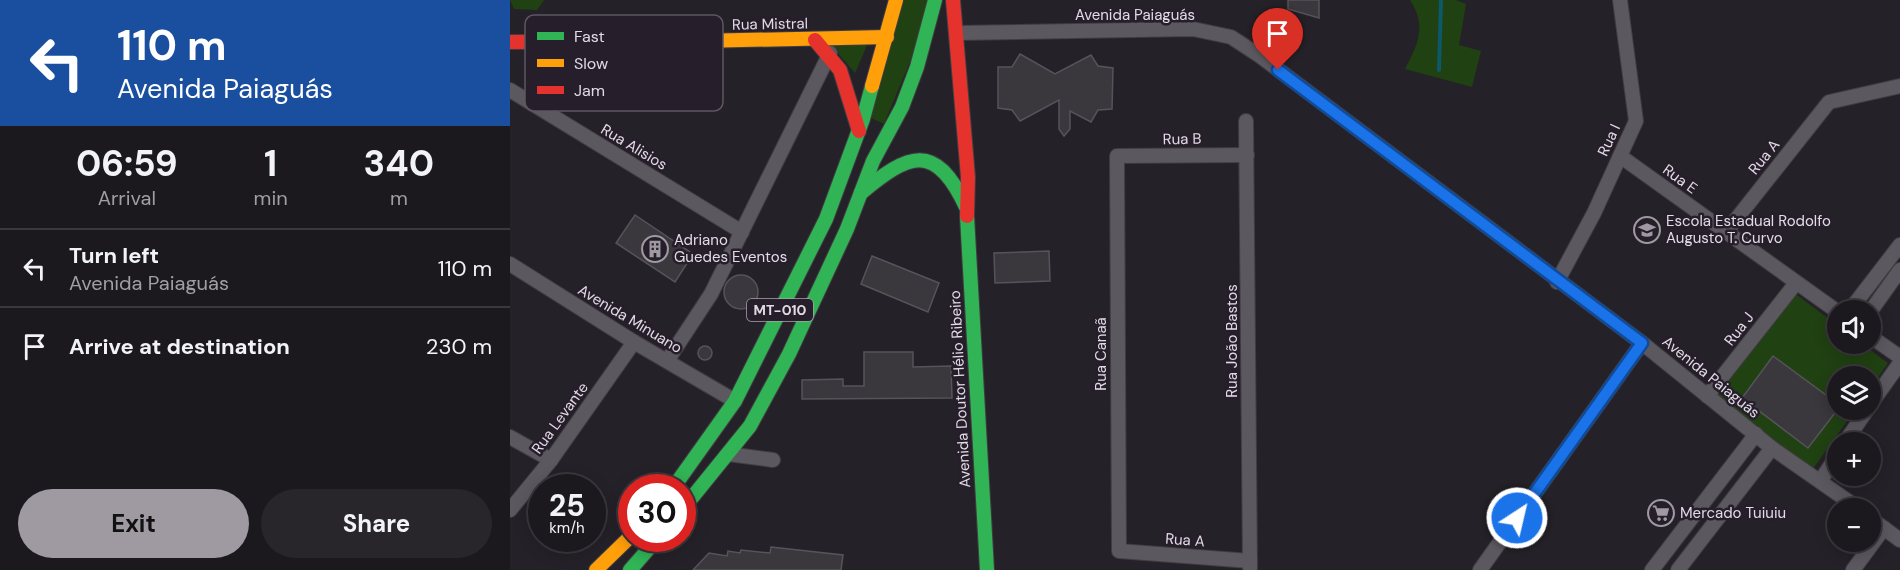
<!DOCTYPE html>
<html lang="en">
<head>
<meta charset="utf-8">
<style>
	:root { --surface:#1c191e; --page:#29262b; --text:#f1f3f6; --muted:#a0a0a4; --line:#3a383c; --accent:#9f9aa2 }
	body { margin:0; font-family:"DM Sans",sans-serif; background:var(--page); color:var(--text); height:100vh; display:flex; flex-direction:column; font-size:22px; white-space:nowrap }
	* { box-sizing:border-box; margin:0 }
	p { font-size:20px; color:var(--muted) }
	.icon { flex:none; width:33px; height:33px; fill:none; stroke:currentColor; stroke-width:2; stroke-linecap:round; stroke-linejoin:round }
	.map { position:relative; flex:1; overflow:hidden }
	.drawer { display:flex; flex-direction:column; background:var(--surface); width:510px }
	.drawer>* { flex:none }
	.top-card { background:#1a4fa0; color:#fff; overflow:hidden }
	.tools { position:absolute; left:1317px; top:300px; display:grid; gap:12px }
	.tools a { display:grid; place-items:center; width:54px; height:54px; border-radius:50%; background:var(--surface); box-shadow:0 3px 15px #0003,0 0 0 2px var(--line); font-size:30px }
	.speed { position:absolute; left:18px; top:474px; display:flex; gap:12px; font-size:30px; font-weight:700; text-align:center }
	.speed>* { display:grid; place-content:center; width:78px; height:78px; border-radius:50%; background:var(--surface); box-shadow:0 3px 15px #0003,0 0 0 2px var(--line); line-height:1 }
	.speed small { font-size:15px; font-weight:400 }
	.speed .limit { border:9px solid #d22; background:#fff; color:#111 }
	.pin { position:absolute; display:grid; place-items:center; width:51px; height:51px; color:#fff; margin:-62px -26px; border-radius:50% 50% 50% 0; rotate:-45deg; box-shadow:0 0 6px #0007 }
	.pin .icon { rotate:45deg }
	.me { position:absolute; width:66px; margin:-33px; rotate:35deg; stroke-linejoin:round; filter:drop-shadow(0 0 4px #0008) }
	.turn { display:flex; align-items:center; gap:21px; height:126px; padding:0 18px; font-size:27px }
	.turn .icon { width:78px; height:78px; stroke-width:2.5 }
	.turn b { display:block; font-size:42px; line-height:51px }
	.eta { display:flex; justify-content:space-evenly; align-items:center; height:102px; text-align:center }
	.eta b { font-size:36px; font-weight:700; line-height:42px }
	.primary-button { display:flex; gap:12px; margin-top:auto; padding:12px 18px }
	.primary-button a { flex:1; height:69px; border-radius:36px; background:var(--accent); color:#111; font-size:24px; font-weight:700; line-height:69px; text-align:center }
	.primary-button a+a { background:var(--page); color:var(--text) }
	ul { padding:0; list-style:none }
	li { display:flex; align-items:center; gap:18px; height:78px; padding:0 18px; border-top:2px solid var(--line) }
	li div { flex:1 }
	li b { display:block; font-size:22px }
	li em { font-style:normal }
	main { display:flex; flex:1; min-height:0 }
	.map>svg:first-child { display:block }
</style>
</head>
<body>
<main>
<section class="drawer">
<div class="top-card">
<div class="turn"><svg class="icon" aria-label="left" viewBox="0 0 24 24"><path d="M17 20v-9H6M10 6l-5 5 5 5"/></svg><div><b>110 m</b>Avenida Paiaguás</div></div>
</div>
<div class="eta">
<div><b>06:59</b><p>Arrival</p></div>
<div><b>1</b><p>min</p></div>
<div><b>340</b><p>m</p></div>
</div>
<ul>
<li><svg class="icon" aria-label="left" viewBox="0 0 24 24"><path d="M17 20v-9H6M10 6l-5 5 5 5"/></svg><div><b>Turn left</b><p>Avenida Paiaguás</p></div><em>110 m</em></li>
<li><svg class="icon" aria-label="arrive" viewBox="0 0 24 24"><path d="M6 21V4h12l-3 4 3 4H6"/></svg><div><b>Arrive at destination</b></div><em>230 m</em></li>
</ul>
<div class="primary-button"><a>Exit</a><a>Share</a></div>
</section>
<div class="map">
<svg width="1390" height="570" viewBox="0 0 1390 570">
	<rect width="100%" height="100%" fill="#252128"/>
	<!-- green -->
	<g fill="#204112">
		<polygon points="0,0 34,0 27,10 4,9"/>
		<polygon points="392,0 419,0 402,57 374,124 357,116"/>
		<path d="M900,0H946L956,4L949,45L971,51L962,87L895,69C908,45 917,25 900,0Z"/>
		<polygon points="319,43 358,43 345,73"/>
		<polygon points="1283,292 1327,325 1328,344 1352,344 1378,363 1361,388 1360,376 1328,376 1328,410 1345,410 1303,469 1204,394"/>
	</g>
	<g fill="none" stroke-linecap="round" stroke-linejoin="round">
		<!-- stream -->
		<polyline stroke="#0d596a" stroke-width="4" points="929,70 931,0"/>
	</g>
	<!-- building -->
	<g fill="#3a373d" stroke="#56545a" stroke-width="1.5">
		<polygon points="778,0 809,0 809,18 778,9"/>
		<polygon points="510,54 545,74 581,55 588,66 603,68 602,109 588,110 581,122 560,111 560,129 554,136 549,129 549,100 510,121 502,110 488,108 488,67 502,67"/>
		<polygon points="125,215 183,254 165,282 106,243"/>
		<polygon points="539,251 540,281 485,283 484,253"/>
		<polygon points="362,256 429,283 418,312 351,284"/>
		<circle cx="231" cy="292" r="17"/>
		<circle cx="195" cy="353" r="7"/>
		<polygon points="354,352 403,352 403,367 441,366 442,398 292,399 292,380 333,379 333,386 354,386"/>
		<polygon points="1263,356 1328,404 1328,409 1298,448 1232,398"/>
		<polygon points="261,547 333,555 331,570 183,570 199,553 217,556 218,551 230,553 231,550 260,553"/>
	</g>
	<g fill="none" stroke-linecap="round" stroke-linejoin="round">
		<defs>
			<g id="street">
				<polyline points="446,33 683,29 721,37 750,56 1132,343 1262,448 1348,508"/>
				<polyline points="0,90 232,232"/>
				<polyline points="736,121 740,568"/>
				<polyline points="737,155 607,156 609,551 740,561"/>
				<polyline points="1110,156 1328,312"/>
				<polyline points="1216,232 1319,102 1390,86"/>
				<polyline points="0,264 124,342 225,401"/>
				<polyline points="1047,282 1084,213 1126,121 1110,0"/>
				<polyline points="1340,310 1390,245"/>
				<polyline points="1360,312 1390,270"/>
				<polyline points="1360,336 1390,357"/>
				<polyline points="157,361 201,294 320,53"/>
				<polyline points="1197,396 1286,283"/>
				<polyline points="1360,405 1390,363"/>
				<polyline points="0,437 41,460"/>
				<polyline points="1335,442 1357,410"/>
				<polyline points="218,454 263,460"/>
				<polyline points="1311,480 1328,454"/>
				<polyline points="0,510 41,460 124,342"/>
				<polyline points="1360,518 1390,540"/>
				<polyline points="970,570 1132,343"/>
				<polyline points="1142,570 1246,434"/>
				<polyline points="1168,570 1262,448"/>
				<polyline points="1343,570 1374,528"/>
			</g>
			<g id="fast">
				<path d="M351,193C398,154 425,140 456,207"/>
				<polyline points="457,216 477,570"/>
				<polyline points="163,488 225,401 316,219 353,119 362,86"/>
				<polyline points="172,510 240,426 279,354 337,229 363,161 392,107 407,67 425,0"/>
				<polyline points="120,570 148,538"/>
			</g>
			<g id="slow">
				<polyline points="188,41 377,37"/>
				<polyline points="362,86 386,0"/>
				<polyline points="86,570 122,535"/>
			</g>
			<g id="jam">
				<polyline points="443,0 458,177 457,216"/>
				<polyline points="305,40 330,70 349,131"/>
				<polyline points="0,42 188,41"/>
			</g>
		</defs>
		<!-- street casing -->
		<use href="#street" stroke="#403d42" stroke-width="16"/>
		<!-- fast casing -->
		<use href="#fast" stroke="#403d42" stroke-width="16"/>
		<!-- slow casing -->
		<use href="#slow" stroke="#403d42" stroke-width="16"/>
		<!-- jam casing -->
		<use href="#jam" stroke="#403d42" stroke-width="16"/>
		<!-- street -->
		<use href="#street" stroke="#5c585f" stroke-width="14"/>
		<!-- fast -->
		<use href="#fast" stroke="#30b455" stroke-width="14"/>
		<!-- slow -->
		<use href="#slow" stroke="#ff9f0a" stroke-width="14"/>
		<!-- jam -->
		<use href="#jam" stroke="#e5322d" stroke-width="14"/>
	</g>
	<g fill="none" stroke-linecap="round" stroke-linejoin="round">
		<defs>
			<polyline id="route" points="768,70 1132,343 1007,518"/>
		</defs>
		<!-- route casing -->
		<use href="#route" stroke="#114b97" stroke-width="15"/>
		<!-- route -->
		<use href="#route" stroke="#1a73e8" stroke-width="10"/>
	</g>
	<!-- icons -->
	<defs>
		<symbol id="school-ring" viewBox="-11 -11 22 22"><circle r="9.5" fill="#261e2b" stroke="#9f9aa2" stroke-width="1.5"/><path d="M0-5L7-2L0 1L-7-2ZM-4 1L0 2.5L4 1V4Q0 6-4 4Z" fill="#9f9aa2"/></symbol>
		<symbol id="building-ring" viewBox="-11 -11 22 22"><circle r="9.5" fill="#261e2b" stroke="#9f9aa2" stroke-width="1.5"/><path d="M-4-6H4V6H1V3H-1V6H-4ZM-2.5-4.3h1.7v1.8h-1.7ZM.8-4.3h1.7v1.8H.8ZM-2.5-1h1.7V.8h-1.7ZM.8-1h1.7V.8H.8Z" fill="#9f9aa2"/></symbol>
		<symbol id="supermarket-ring" viewBox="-11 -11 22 22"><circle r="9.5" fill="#261e2b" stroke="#9f9aa2" stroke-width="1.5"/><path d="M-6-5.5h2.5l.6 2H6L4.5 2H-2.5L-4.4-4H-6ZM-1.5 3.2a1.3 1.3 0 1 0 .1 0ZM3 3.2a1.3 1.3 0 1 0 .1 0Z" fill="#9f9aa2"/></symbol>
	</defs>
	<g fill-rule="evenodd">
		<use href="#school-ring" x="1122" y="215" width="30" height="30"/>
		<use href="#building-ring" x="130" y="234" width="30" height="30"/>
		<use href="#supermarket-ring" x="1136" y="498" width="30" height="30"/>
	</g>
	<g text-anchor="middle" stroke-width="5" stroke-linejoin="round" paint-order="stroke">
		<!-- shield labels -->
		<rect fill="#261e2b" stroke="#a9a2ac" stroke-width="1.5" x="237" y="299" width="66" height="22" rx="4.5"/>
		<g font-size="14" font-weight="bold" fill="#e1dbe4">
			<text x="270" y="315">MT-010</text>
		</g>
		<!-- street labels -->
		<g font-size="15" fill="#e1dbe4" stroke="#261e2b">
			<text x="625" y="20">Avenida Paiaguás</text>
			<text transform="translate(260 24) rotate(-1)" y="5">Rua Mistral</text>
			<text transform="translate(672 139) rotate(-1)" y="5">Rua B</text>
			<text transform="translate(1099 140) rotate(-65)" y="5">Rua I</text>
			<text transform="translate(124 147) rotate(31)" y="5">Rua Alisios</text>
			<text transform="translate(1254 157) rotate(-51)" y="5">Rua A</text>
			<text transform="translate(1170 179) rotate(36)" y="5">Rua E</text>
			<text transform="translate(120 319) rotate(31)" y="5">Avenida Minuano</text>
			<text transform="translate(1229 329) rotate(-52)" y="5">Rua J</text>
			<text transform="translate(722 341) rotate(-90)" y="5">Rua João Bastos</text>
			<text transform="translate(591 354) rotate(-90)" y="5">Rua Canaã</text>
			<text transform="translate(1201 377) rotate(39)" y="5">Avenida Paiaguás</text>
			<text transform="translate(450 389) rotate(-93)" y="5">Avenida Doutor Hélio Ribeiro</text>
			<text transform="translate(50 418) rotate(-54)" y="5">Rua Levante</text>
			<text transform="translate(675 540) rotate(4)" y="5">Rua A</text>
		</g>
		<!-- poi labels -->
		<g font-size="15" fill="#e1dbe4" stroke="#261e2b" text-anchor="start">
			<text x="1156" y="226">Escola Estadual Rodolfo<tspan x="1156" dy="17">Augusto T. Curvo</tspan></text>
			<text x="164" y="245">Adriano<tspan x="164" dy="17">Guedes Eventos</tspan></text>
			<text x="1170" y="518">Mercado Tuiuiu</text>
		</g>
	</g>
	<!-- legend -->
	<rect x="15" y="15" width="198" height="96" rx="9" fill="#261e2b" stroke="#5e5762" stroke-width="1.5"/>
	<rect x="27" y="32" width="27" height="8" fill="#30b455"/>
	<rect x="27" y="59" width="27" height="8" fill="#ff9f0a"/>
	<rect x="27" y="86" width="27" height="8" fill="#e5322d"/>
	<g font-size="16" fill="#e1dbe4">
		<text x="64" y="42">Fast</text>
		<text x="64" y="69">Slow</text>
		<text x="64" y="96">Jam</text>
	</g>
</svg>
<div class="tools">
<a><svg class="icon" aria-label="sound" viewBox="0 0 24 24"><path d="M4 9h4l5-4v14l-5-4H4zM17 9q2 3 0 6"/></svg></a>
<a><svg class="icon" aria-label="layers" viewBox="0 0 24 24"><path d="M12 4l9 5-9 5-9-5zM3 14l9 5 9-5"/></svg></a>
<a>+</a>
<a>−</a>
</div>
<div class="speed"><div>25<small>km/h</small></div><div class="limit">30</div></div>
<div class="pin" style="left:768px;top:70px;background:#d93025"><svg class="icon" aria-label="arrive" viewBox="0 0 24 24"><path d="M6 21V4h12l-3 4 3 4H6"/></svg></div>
<svg class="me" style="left:1007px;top:518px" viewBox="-20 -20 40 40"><circle r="17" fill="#1a73e8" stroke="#fff" stroke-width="3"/><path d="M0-11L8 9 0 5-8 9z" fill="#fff"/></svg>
</div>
</main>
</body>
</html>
